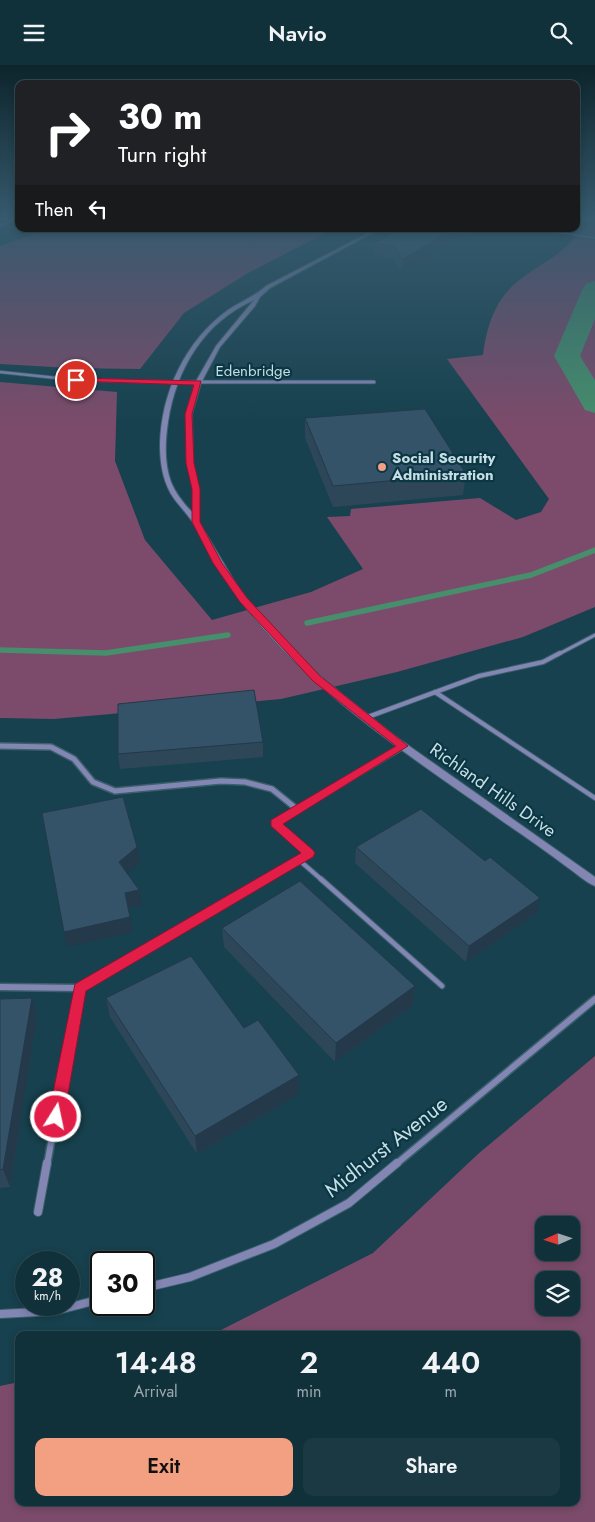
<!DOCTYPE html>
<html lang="en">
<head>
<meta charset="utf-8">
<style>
	:root { --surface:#11313a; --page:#1a3942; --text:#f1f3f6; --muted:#9ca9af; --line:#304c54; --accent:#f2a081 }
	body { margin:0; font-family:Jost,sans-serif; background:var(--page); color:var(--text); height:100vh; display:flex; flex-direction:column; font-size:19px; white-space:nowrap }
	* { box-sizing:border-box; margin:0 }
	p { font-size:16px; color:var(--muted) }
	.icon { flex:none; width:28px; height:28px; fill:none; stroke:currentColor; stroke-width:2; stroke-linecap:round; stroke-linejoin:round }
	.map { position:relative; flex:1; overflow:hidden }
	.drawer { position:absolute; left:15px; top:1266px; width:565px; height:175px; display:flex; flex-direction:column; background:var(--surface); border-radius:10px; box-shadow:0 2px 8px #0003,0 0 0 1px var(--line) }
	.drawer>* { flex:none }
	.top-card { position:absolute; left:15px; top:15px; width:565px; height:152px; border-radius:10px; box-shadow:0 2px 8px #0003,0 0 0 1px var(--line); background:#202124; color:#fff; overflow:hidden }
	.needle { width:32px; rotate:267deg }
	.fabs { position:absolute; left:535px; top:1151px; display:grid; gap:10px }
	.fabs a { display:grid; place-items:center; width:45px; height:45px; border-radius:10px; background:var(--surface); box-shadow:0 2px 8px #0003,0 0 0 1px var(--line); font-size:25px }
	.speed { position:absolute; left:15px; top:1186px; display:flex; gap:10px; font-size:25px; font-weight:700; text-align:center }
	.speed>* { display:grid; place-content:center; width:65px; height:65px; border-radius:50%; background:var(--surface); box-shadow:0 2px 8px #0003,0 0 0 1px var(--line); line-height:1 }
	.speed small { font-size:12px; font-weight:400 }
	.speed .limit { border:2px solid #111; border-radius:8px; background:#fff; color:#111 }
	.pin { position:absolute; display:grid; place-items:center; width:42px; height:42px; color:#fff; margin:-21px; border:2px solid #fff; border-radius:50%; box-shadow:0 1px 5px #0007 }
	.me { position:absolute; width:55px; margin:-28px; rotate:10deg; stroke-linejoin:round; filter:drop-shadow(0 0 4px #0008) }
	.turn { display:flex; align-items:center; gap:18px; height:105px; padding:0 20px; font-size:22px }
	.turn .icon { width:65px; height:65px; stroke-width:2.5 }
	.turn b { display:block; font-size:35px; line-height:42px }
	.then { display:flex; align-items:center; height:48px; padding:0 20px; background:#0003; gap:10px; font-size:19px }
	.eta { display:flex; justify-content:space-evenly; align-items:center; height:85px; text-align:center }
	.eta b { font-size:30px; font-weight:600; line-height:35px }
	.button { display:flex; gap:10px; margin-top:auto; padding:10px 20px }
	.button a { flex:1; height:58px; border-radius:10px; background:var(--accent); color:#111; font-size:20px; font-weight:600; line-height:58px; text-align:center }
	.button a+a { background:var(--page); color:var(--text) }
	header { display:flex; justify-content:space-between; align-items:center; height:65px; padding:0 20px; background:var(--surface); font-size:22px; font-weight:600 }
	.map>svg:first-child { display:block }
</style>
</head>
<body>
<header><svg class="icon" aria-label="menu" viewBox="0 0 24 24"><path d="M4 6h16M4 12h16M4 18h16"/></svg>Navio<svg class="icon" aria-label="search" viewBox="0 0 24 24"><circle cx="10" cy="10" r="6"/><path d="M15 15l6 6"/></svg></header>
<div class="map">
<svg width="595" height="1457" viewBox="0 0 595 1457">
	<rect width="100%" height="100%" fill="#17414e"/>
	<!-- green -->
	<g fill="#7c4b6b" fill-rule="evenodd">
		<path d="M595,155V542L523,572L397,607L281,634L54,654L0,653V317L117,327L115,396L145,475L212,555L311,527L363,504L327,452L350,451L351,444L480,433L516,455L541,447L549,434L447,294L483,290C487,259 496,232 522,213C535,203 549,196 561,186C573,176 581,163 595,155Z"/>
		<polygon points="48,164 333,164 248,208 184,248 140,304 70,303 0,299 0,181"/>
		<path d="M595,991V1457H0V1321L19,1317V1438H576V1270H205L219,1266L373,1188L478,1089ZM544,1160H571V1188H544ZM544,1215H571V1242H544Z"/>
	</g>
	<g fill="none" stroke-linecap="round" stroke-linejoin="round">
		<!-- stream -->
		<g stroke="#468e6c" stroke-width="5.5">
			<polyline points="307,558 531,510 595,485"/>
			<polyline points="0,585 106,588 228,570"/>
		</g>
		<!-- river -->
		<polygon fill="#468e6c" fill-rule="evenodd" points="595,216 595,254 580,291 595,315 595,348 585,345 554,291 583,223 587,218"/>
		<defs>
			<polyline id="service-far4" points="540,164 595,173"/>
			<polyline id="service-far3" points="0,307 76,315 175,317"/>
			<polyline id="service-far2" points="557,590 595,570"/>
			<g id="service-far1">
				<polyline points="435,627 595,733"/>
				<polyline points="365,653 479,611 543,597 560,588"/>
				<polyline points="299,795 322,815"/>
			</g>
			<polyline id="service" points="321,814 442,921"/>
			<polyline id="minor-far4" points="0,160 17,154"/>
			<polyline id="minor-far3" points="175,317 374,317"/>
			<g id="minor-far2">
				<polyline points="0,681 51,682 74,694 93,717 115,726 221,716 245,717 272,724 298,745"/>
				<polyline points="264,815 309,789 275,758 403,681"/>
			</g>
			<g id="minor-far1">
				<polyline points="0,922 79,923 266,814"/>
				<polyline points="47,1100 79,923"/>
				<polyline points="395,1100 595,934"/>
			</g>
			<g id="minor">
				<polyline points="38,1147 47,1098"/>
				<polyline points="144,1223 190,1212 274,1179 349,1138 397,1098"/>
				<polyline points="0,1249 55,1246 101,1234"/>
			</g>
			<path id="tertiary" d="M376,164H380L270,223L260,232L255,241L220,282L201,318L192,349L193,398L199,424V457L239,524L268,560L316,607L342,629L395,671L595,812V821C585,817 576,808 567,802C547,787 526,772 505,758C409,690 304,624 234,527C219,506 209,483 196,462C190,452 182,444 175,435C163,419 160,399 160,380C161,328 185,276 228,245C241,236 254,232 266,221ZM254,235L216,281L195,318L186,349L187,398L193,424V448C184,439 176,429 171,417C164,398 165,377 168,357C176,304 204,257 254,235Z"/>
		</defs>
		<!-- service-far4 casing -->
		<use href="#service-far4" stroke="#3a606c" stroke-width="3"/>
		<!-- service-far3 casing -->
		<use href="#service-far3" stroke="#3a606c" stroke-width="4"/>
		<!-- service-far2 casing -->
		<use href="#service-far2" stroke="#3a606c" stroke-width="5"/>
		<!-- service-far1 casing -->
		<use href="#service-far1" stroke="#3a606c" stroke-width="6"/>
		<!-- service casing -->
		<use href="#service" stroke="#3a606c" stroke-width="7"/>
		<!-- minor-far4 casing -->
		<use href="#minor-far4" stroke="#3a606c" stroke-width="4"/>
		<!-- minor-far3 casing -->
		<use href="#minor-far3" stroke="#3a606c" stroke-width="4.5"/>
		<!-- minor-far2 casing -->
		<use href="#minor-far2" stroke="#3a606c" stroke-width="8"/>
		<!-- minor-far1 casing -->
		<use href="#minor-far1" stroke="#3a606c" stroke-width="9"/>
		<!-- minor casing -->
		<use href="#minor" stroke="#3a606c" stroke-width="10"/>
		<!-- tertiary casing -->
		<use href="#tertiary" stroke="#3a606c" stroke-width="2"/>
		<!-- service-far4 -->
		<use href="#service-far4" stroke="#8386b3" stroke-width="2"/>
		<!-- service-far3 -->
		<use href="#service-far3" stroke="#8386b3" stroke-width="2.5"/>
		<!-- service-far2 -->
		<use href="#service-far2" stroke="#8386b3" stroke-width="3"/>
		<!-- service-far1 -->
		<use href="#service-far1" stroke="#8386b3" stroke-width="4"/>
		<!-- service -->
		<use href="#service" stroke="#8386b3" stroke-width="4.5"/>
		<!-- minor-far4 -->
		<use href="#minor-far4" stroke="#8386b3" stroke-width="2.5"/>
		<!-- minor-far3 -->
		<use href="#minor-far3" stroke="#8386b3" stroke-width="3"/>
		<!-- minor-far2 -->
		<use href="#minor-far2" stroke="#8386b3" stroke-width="5"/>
		<!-- minor-far1 -->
		<use href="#minor-far1" stroke="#8386b3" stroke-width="6"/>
		<!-- minor -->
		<use href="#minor" stroke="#8386b3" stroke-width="8"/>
		<!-- tertiary -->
		<use href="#tertiary" fill="#8386b3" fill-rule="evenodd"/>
	</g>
	<!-- wall -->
	<g fill="#2d4759">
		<polygon points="472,164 402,207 393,194 374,190 375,178"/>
		<polygon points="305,353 466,409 463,430 333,442 305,373"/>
		<polygon points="263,677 263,692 120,704 118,689"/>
		<polygon points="356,782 537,848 466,897 355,798"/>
		<polygon points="222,863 415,921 413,940 335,997 224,882"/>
		<polygon points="106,933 244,963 299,1010 299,1029 197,1089 110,952"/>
		<polygon points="0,934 37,952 10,1122 0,1123"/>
	</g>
	<!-- shaded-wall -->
	<g fill="#243949">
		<polygon points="453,164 472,164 402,207 403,194"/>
		<polygon points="137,782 140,798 121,813 119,797"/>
		<polygon points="139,825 142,840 127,844 125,828"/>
		<polygon points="540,833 537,848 466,897 469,881"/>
		<polygon points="130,852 133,867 67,882 64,867"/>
		<polygon points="415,921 413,940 335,997 336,978"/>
		<polygon points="32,933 37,952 10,1122 3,1104"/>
		<polygon points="299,1010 299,1029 197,1089 195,1071"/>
	</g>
	<!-- building -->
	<g fill="#345268" stroke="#243949">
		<polygon points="400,164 453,164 403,194 394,181 375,178"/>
		<polygon points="425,344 466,409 333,421 305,353"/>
		<polygon points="254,625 263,677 118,689 118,639"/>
		<polygon points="123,732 137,782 119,797 139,825 125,828 130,852 64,867 42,748"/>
		<polygon points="421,744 485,796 490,792 540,833 469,881 356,782"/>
		<polygon points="300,816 415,921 336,978 222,863"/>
		<polygon points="191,891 244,963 258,955 299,1010 195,1071 106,933"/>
		<polygon points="32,933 3,1104 0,1105 0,934"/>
	</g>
	<!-- sky -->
	<linearGradient id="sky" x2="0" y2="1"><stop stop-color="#0d242b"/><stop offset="0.43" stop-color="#365a6e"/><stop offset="1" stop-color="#365a6e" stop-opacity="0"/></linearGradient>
	<rect width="595" height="358" fill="url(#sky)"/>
	<!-- route -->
	<polygon fill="#e11d48" stroke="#92132f" points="76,313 201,316 192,349 194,398 200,424 200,457 222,498 247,533 320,611 408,681 283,759 313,785 315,788 313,792 86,926 64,1052 61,1057 56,1059 51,1057 48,1052 75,919 301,788 271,761 271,755 396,681 313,616 240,537 213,498 192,457 192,424 186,398 185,349 194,320 74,316"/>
	<!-- markers -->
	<circle fill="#f2a081" stroke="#0a3743" stroke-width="2" cx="382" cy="402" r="5"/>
	<g text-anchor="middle" stroke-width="4.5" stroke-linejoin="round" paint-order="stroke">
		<!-- far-street labels -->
		<g font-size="15" fill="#c8dee6" stroke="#0a3743">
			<text x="253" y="311">Edenbridge</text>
		</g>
		<!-- far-poi labels -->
		<g font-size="15" font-weight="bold" fill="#c8dee6" stroke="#0a3743" text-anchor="start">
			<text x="392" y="398">Social Security<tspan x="392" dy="17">Administration</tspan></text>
		</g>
		<!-- street labels -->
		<g font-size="18" fill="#c8dee6" stroke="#0a3743">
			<text transform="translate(493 725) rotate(35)" y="6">Richland Hills Drive</text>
		</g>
		<!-- near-street labels -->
		<g font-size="21" fill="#c8dee6" stroke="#0a3743">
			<text transform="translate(386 1082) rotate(-38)" y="7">Midhurst Avenue</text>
		</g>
	</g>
</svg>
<div class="fabs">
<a><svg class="needle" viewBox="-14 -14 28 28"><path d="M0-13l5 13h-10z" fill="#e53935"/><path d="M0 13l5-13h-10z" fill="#9ca9af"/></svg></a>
<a><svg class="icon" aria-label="layers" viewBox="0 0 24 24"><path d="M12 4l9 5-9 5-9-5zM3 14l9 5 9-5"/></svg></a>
</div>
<div class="speed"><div>28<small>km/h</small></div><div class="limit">30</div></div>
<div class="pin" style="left:76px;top:315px;background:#d93025"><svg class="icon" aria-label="arrive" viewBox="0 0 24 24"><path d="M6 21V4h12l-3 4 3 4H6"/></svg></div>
<svg class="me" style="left:56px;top:1052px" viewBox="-20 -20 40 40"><circle r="17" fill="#e11d48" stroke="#fff" stroke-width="3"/><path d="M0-11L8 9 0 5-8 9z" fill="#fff"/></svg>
<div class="top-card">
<div class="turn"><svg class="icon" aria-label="right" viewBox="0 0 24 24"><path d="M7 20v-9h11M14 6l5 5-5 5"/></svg><div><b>30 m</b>Turn right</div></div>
<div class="then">Then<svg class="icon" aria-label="left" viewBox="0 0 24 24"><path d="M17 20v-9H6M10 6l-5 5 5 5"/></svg></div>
</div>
<section class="drawer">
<div class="eta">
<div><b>14:48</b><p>Arrival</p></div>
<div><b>2</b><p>min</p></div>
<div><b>440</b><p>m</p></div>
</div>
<div class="button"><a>Exit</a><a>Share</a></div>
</section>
</div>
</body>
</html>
